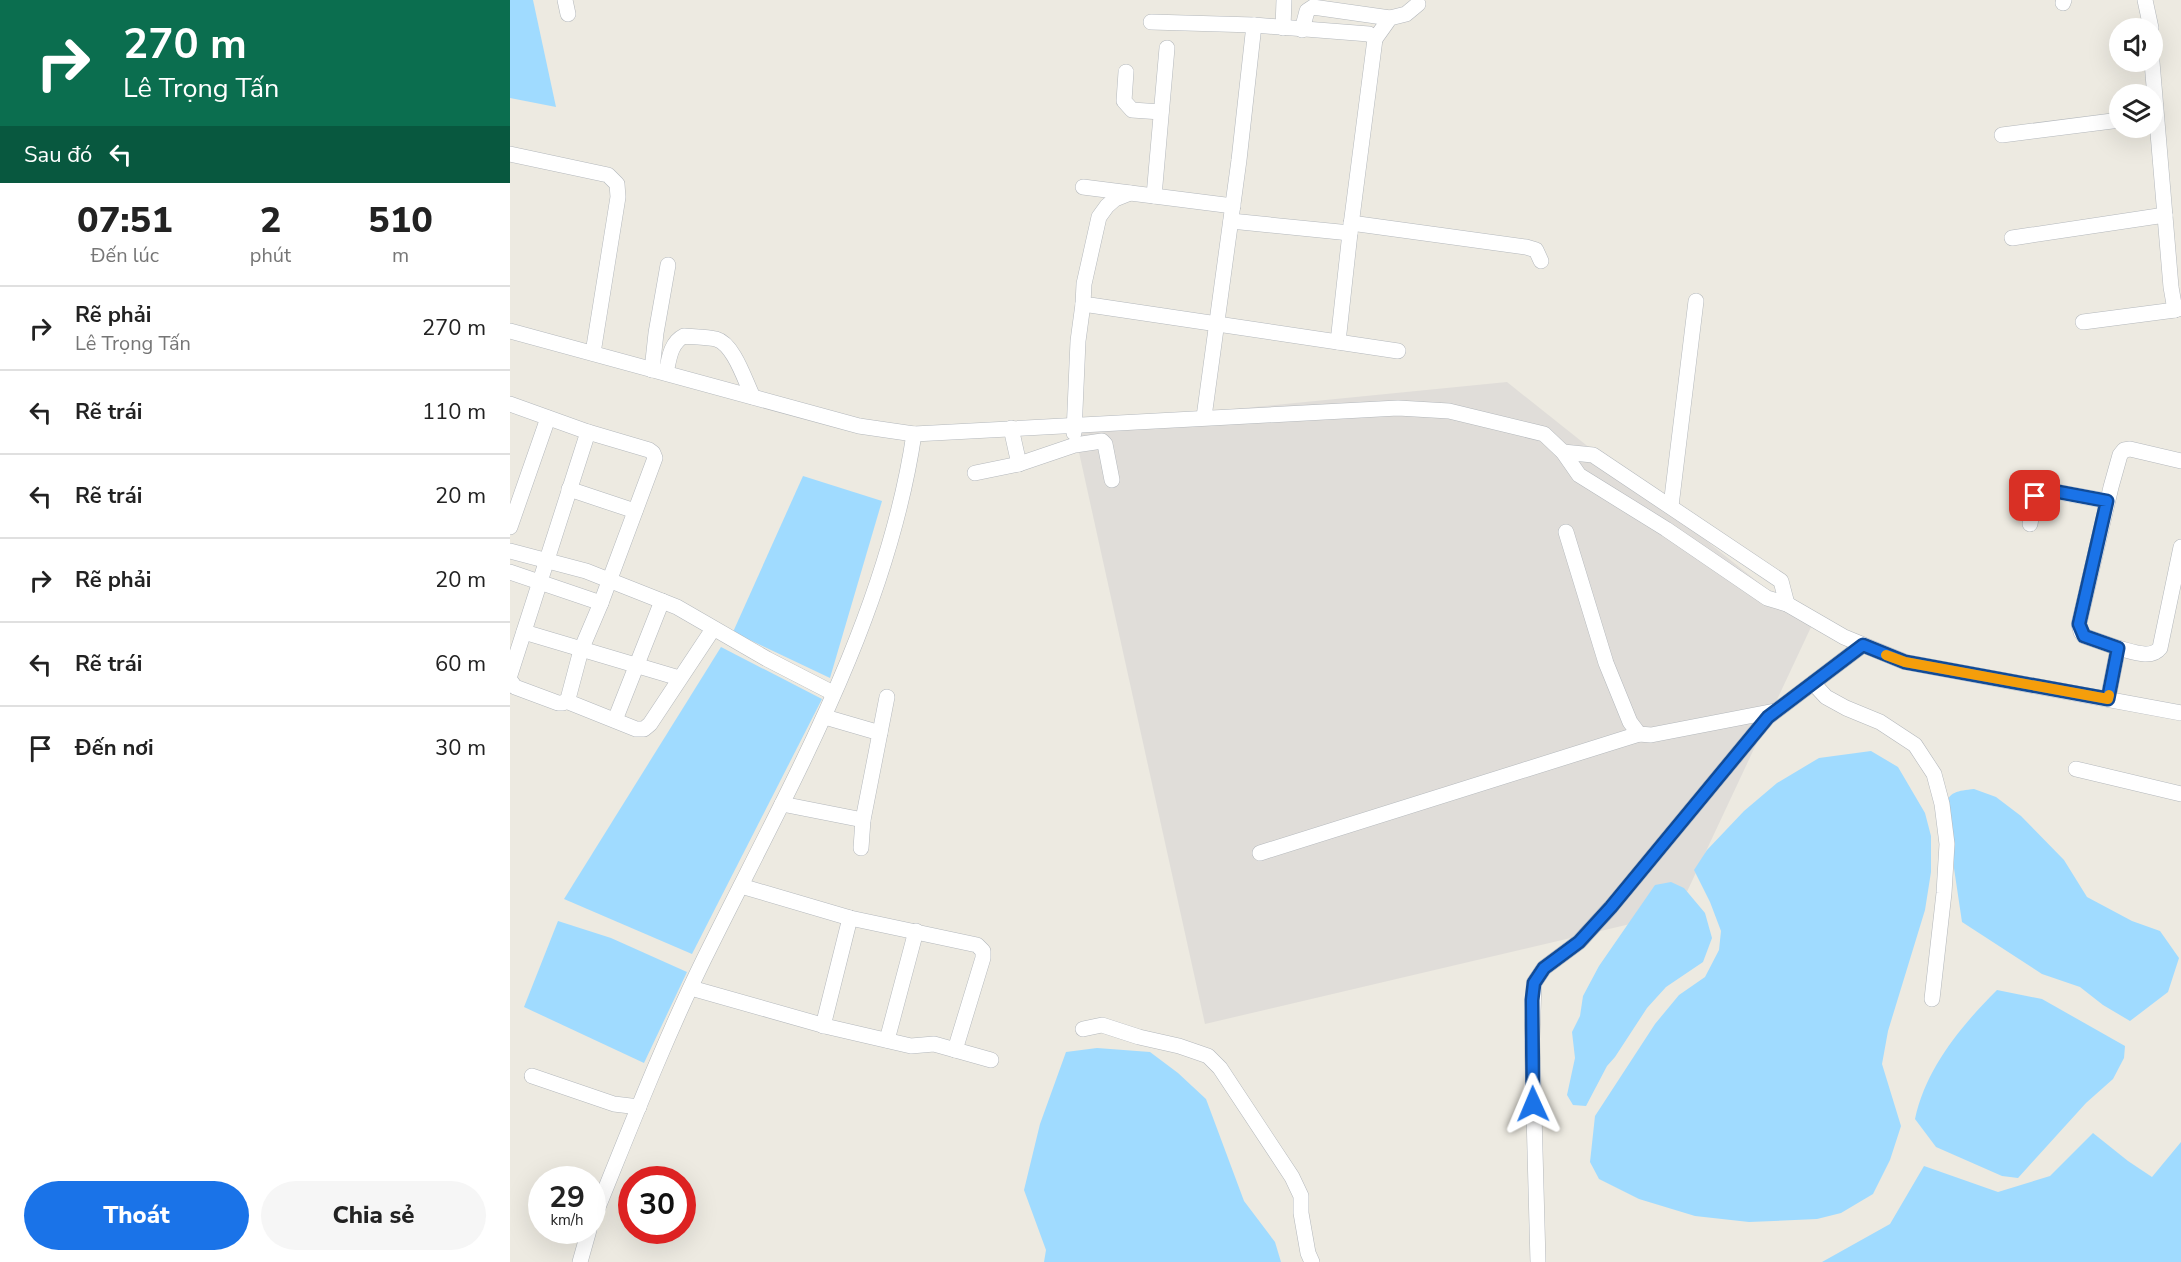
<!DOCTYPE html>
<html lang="vi">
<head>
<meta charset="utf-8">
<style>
	:root { --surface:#fff; --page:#f6f6f6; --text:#222; --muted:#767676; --line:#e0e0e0; --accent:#1a73e8 }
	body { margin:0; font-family:"Nunito Sans",sans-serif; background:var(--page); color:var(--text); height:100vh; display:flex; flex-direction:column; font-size:22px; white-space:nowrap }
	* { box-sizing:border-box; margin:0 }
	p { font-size:20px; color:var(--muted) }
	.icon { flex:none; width:33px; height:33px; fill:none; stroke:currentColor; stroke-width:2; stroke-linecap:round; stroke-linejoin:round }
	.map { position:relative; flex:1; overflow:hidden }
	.sheet { display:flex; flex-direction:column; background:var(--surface); width:510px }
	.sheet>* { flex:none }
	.guide { background:#0b6e4f; color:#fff; overflow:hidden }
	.controls { position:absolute; left:1599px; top:18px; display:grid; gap:12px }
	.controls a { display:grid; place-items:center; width:54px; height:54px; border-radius:50%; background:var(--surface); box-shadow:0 6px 24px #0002; font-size:30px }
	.speed { position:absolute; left:18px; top:1166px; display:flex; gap:12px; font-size:30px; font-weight:700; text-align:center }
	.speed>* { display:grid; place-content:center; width:78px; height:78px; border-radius:50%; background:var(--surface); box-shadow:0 6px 24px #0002; line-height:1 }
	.speed small { font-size:15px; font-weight:400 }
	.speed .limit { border:9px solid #d22; background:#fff; color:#111 }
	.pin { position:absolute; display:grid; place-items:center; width:51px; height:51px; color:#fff; margin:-26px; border-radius:12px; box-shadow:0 3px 9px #0006 }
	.me { position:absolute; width:66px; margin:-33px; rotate:359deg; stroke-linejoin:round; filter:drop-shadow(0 0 4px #0008) }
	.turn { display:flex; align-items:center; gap:21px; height:126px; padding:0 24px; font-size:27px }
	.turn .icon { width:78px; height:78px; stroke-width:2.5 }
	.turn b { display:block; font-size:42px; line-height:51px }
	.then { display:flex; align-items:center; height:57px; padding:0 24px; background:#0003; gap:12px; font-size:22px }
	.eta { display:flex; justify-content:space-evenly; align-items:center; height:102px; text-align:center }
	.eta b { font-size:36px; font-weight:800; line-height:42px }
	.cta { display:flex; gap:12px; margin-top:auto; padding:12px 24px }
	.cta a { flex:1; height:69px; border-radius:36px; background:var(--accent); color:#fff; font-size:24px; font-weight:800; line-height:69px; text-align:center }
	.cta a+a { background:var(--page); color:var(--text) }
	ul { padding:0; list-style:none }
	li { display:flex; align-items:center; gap:18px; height:84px; padding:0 24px; border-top:2px solid var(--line) }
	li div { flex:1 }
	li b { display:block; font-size:22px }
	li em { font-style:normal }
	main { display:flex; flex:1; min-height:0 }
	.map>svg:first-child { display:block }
</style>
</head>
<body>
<main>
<section class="sheet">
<div class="guide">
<div class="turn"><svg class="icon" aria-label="right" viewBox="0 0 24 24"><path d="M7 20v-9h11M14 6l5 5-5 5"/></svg><div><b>270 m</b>Lê Trọng Tấn</div></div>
<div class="then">Sau đó<svg class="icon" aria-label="left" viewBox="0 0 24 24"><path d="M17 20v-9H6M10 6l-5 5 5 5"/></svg></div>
</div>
<div class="eta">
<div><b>07:51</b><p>Đến lúc</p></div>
<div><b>2</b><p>phút</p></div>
<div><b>510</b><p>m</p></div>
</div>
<ul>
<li><svg class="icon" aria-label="right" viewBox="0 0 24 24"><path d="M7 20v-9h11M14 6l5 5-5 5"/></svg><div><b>Rẽ phải</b><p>Lê Trọng Tấn</p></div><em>270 m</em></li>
<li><svg class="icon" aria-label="left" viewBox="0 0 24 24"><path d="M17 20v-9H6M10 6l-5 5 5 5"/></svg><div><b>Rẽ trái</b></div><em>110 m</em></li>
<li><svg class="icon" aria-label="left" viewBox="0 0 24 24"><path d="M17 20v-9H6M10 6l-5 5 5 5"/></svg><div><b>Rẽ trái</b></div><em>20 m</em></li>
<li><svg class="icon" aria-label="right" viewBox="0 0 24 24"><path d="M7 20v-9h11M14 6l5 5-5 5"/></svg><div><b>Rẽ phải</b></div><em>20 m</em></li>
<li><svg class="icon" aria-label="left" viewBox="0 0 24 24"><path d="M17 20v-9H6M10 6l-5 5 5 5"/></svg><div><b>Rẽ trái</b></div><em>60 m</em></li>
<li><svg class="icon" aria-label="arrive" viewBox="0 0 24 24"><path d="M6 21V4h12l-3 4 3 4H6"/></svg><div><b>Đến nơi</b></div><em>30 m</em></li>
</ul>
<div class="cta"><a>Thoát</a><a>Chia sẻ</a></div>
</section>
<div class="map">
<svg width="1671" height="1262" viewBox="0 0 1671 1262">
	<rect width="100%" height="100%" fill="#edeae1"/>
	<!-- industrial -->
	<polygon fill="#e0ddd9" points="997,382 1302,625 1167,913 695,1024 563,425"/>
	<!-- water -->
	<g fill="#a0dbff">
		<polygon points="0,0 23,0 46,107 0,98"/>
		<polygon points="293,476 372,501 320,678 223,632"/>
		<polygon points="211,647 312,699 182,954 54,899"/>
		<polygon points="1361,751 1388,767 1415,813 1421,836 1421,872 1415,910 1378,1031 1372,1064 1391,1126 1380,1160 1363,1194 1331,1213 1307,1219 1239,1222 1185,1216 1129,1199 1089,1179 1080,1162 1085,1116 1145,1024 1169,995 1195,977 1209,950 1211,931 1200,902 1184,870 1197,850 1234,811 1267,783 1309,758"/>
		<path d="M1464,789L1486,797L1511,816L1554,860L1577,897L1622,921L1650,931L1669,958L1658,992L1620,1021L1593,1005L1570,987L1532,974L1452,922L1435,808C1438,791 1448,791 1464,789Z"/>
		<polygon points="1161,882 1174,888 1195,913 1202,938 1193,962 1156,987 1137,1008 1105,1057 1097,1066 1076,1106 1063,1105 1057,1095 1065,1058 1062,1032 1070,1016 1073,996 1089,966 1145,885"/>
		<polygon points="48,921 101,938 177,972 134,1063 14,1007"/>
		<path d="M1487,990L1532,999L1615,1046L1614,1058L1603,1079L1576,1103L1508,1178L1492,1176L1426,1147L1405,1119C1416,1068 1451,1026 1487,990Z"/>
		<polygon points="587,1048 640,1052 668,1073 696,1099 734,1201 765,1242 771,1262 534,1262 536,1250 514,1190 530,1124 556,1052"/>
		<polygon points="1583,1133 1618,1161 1642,1177 1671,1142 1671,1262 1312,1262 1380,1224 1414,1166 1488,1192 1540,1176"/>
	</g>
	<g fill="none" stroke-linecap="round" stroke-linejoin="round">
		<defs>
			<g id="minor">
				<polyline points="55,0 58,14"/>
				<polyline points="1635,0 1641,28"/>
				<polyline points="1553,3 1554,0"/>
				<polyline points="641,22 744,25 859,34 865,39 840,233 828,342"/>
				<polyline points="773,28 774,0"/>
				<polyline points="792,30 797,11 803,7 880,18"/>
				<polyline points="865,39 880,18 896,14 908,4"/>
				<polyline points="1642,62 1661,287 1665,310 1671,308"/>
				<polyline points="616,72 614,101 622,110 651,112"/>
				<polyline points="1492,135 1610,120"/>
				<polyline points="0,154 98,175 107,184 108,197 83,353"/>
				<polyline points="573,187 723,206"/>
				<polyline points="620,193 605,199 597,206 589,217 574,284 573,304 888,351"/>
				<polyline points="644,196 657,48"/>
				<polyline points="721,221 840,233"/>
				<polyline points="841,223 1016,247 1026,250 1031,261"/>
				<polyline points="1502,238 1655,215"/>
				<polyline points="1573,322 1665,310"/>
				<polyline points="0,331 349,426 404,434 888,408 939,411 1034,434 1053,452 1069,475 1156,529 1257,598 1277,604 1334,637 1395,662 1671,713"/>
				<polyline points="142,370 146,333 158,265"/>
				<path d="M156,373C159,360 160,343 174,336C184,337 196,337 206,339C224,344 235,381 243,397"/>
				<polyline points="0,404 78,432 139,450 143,453 145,458 91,603 71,650 58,699 53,703 48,703 5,687 0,680"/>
				<polyline points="694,417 729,160 744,25"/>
				<polyline points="501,428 509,464"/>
				<polyline points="564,433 568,341 573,304"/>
				<polyline points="1053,452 1083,455 1271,581 1277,604"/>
				<polyline points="465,473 509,464 565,445 592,441 595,444 602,480"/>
				<polyline points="59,489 125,511"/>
				<polyline points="1161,506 1186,301"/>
				<polyline points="1520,524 1525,496 1531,489 1597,501"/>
				<polyline points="0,527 38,418"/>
				<polyline points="1056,532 1096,663 1120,722 1129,734 1141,735 1265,711"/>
				<polyline points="0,551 76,571 167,607 257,659 323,693"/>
				<polyline points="0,572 91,603"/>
				<polyline points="14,632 169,678"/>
				<polyline points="1608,648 1574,636 1571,632 1569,624 1601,487 1610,455 1614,450 1620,449 1671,461"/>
				<polyline points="0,675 78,432"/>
				<polyline points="1303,683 1316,697 1336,708 1370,722 1405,745 1424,774 1432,804 1437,844 1434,893 1422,999"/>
				<path d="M1598,699L1608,648C1621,651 1641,660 1650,648L1671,547"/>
				<polyline points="56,701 126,729 134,729 140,724 203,629"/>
				<polyline points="315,717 370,733"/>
				<polyline points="105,720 152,601"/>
				<polyline points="1566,769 1671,794"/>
				<polyline points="272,804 353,820"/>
				<polyline points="351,848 353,820 377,697"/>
				<polyline points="750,853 1129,734"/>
				<polyline points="231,886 340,918 467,945 473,951 473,958 445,1050"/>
				<polyline points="181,988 319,1027 401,1046 424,1044 481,1060"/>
				<polyline points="313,1026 340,918"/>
				<polyline points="573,1029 592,1025 629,1037 669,1046 698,1056 710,1068 782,1177 791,1196 791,1213 798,1253 802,1262"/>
				<polyline points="377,1040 406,931"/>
				<polyline points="22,1076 104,1104 129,1107"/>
				<path d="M82,1222C118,1134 152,1045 194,959C277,790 376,622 404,434"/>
				<polyline points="70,1262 79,1230"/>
				<polyline points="1028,1262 1022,1039 1024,983 1034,968 1069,942 1101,907 1258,717 1353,645"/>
			</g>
		</defs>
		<!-- minor casing -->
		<use href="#minor" stroke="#b4b8bc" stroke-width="16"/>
		<!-- minor -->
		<use href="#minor" stroke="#fff" stroke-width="15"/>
	</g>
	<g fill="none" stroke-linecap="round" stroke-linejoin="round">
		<defs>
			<polyline id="route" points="1023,1104 1022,1000 1024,983 1034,968 1069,942 1101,907 1258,717 1353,645 1395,662 1598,699 1608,648 1574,636 1569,624 1597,501 1533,489 1527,492 1525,496"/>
		</defs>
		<!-- route casing -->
		<use href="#route" stroke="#114b97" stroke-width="15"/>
		<!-- route -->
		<use href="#route" stroke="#1a73e8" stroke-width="10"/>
		<!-- slow -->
		<polyline stroke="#f59e0b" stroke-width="10" points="1376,655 1395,662 1598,699 1599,695"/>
	</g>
</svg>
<div class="controls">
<a><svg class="icon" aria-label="sound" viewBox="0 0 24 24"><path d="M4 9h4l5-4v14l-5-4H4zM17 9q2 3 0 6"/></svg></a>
<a><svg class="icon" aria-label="layers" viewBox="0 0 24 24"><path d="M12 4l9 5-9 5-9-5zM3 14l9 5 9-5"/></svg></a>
</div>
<div class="speed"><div>29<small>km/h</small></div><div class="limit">30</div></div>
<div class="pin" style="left:1525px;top:496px;background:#d93025"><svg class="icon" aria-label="arrive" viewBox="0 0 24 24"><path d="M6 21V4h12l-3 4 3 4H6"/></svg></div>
<svg class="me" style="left:1023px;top:1104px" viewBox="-20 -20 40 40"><path d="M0-17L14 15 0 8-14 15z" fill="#1a73e8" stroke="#fff" stroke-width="4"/></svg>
</div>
</main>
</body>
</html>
